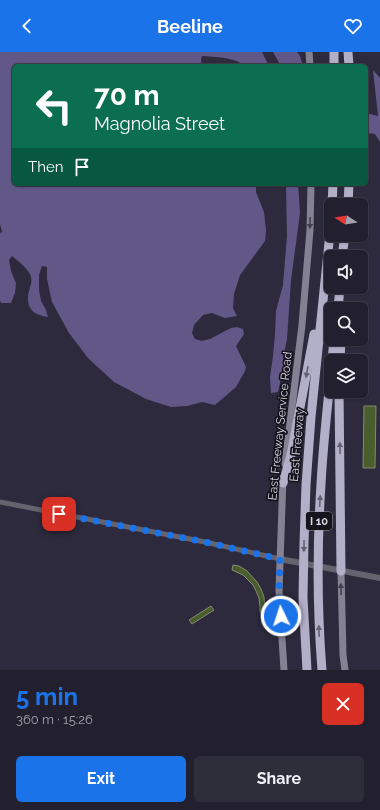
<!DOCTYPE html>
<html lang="en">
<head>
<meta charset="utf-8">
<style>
	:root { --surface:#22202e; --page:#2e2d3a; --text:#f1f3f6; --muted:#a2a3aa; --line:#3f3e4a; --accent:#1a73e8 }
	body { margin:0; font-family:Raleway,sans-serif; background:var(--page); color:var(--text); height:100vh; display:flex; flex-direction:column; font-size:15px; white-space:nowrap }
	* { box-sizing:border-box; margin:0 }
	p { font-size:13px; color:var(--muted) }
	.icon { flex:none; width:22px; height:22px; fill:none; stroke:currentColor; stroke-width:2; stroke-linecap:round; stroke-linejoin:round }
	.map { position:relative; height:618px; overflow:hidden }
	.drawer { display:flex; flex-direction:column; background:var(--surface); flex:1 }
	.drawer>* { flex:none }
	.banner { position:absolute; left:12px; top:12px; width:356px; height:122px; border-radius:6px; box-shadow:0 1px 3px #0004,0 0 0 1px var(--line); background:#0b6e4f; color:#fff; overflow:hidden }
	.needle { width:26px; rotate:282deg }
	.controls { position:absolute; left:324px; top:146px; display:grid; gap:8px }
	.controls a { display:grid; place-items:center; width:44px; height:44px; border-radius:6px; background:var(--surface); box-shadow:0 1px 3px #0004,0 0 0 1px var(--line); font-size:20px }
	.pin { position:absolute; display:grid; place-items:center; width:34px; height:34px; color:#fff; margin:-17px; border-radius:8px; box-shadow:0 2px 6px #0006 }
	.me { position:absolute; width:44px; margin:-22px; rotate:356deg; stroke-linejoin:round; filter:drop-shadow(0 0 3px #0008) }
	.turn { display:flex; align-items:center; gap:14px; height:84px; padding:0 16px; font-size:18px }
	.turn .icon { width:52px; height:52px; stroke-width:2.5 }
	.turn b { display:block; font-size:28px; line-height:34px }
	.then { display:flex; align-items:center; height:38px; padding:0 16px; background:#0003; gap:8px; font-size:15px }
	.round { display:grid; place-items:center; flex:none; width:42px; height:42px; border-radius:6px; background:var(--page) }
	.headline { display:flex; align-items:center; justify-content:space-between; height:68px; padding:0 16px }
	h1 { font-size:24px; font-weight:700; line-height:30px; color:var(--accent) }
	.action { display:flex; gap:8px; margin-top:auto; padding:8px 16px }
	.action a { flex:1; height:46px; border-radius:6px; background:var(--accent); color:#fff; font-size:16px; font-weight:700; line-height:46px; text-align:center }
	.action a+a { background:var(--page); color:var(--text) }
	header { display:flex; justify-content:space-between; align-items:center; height:52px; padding:0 16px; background:var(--accent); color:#fff; font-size:18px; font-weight:700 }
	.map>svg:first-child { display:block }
</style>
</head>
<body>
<header><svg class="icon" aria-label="back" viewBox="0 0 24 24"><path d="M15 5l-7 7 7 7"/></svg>Beeline<svg class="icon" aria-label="heart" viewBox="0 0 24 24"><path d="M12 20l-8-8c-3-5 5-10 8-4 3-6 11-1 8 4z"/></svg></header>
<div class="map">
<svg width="380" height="618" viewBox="0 0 380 618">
	<rect width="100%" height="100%" fill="#2d2a3d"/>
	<!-- water -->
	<g fill="#615888">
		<path d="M0,0H262L269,14H244C236,5 214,5 202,4L201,8L202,14H14V132H256V140L264,160L266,178L265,189L240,223L234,242L233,256L237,264L225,266L212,261L203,263L194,273L192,281L195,287L202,289L210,287L231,276L237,275L243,277L244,282L236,294L246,315L245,319L236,335L215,353L202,350L187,354L171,355L146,347L114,330L88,306L69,281L52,250L47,227V215L42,214L39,223V238L41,249L46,258L48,265C36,263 28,259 28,246C28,237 34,231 30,222C26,215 18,209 12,204L9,208L11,219L16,231L15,241L11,251H1L0,249V181L2,180L0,172Z"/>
		<polygon points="273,0 297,0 300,4 303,14 281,14"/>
		<polygon points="373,18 380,26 380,90 375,82 368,81 366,82 366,61 378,64"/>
		<polygon points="286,132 298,132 300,161 291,228 287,287 283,306 283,317 278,340 271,341 270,325 273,304 275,282 276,259 283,233 287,184"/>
	</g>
	<!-- building -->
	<g fill="#4a5d2c" stroke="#828c75">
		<polygon points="364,354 376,354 375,416 363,416"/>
		<polygon points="233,513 239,514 247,519 257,530 261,537 264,545 265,560 260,560 260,555 259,546 256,539 253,533 243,523 232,518"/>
		<polygon points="211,554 214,558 192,572 189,568"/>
	</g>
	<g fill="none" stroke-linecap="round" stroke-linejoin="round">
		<!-- minor -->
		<polyline stroke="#65646e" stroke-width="5" points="0,450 205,490 280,507"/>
		<!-- tertiary -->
		<polyline stroke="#65646e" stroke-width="6" points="280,507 380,526"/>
		<!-- secondary -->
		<g stroke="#848292" stroke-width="7">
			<polyline points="309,0 310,14"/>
			<polyline points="285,412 302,273 310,178 311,132"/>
			<polyline points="283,426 279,539 284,618"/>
			<polyline points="341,519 343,603 345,618"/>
		</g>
		<!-- motorway -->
		<g stroke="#b2afc8" stroke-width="9">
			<polyline points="334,0 334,14"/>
			<polyline points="348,0 349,14"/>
			<polyline points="332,153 333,132"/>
			<polyline points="348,153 349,132"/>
			<polyline points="342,205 345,183"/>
			<polyline points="338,257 340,235"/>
			<polyline points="332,309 334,287"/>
			<polyline points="340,309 341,287"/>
			<polyline points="339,339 341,519"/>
			<polyline points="283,431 291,403 314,282"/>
			<polyline points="307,618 303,546 304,491 306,433 311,365 331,171"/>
			<path d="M322,618C317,556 317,494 321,432C323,394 327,357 331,320"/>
		</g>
	</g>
	<!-- one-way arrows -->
	<defs><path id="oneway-solid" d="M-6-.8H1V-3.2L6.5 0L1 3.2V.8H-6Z"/></defs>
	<g fill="#41404c">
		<use href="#oneway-solid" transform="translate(310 171) rotate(91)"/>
		<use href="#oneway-solid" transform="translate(341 537) rotate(-91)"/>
	</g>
	<g fill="#646272">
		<use href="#oneway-solid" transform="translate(307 320) rotate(100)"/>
		<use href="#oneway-solid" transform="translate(340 396) rotate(-91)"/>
		<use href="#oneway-solid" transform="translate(320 449) rotate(-87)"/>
		<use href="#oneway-solid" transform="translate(304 494) rotate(91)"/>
		<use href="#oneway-solid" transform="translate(319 579) rotate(-93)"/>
	</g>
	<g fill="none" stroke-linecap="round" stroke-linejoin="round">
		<!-- route -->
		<polyline stroke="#1a73e8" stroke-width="7" stroke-dasharray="0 12.6" points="59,462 205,490 280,507 279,538 281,564"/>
	</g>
	<g text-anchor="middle" stroke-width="3.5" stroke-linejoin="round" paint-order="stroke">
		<!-- shield labels -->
		<rect fill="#15141d" stroke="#9e9ca8" stroke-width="1" x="306" y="460" width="26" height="18" rx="3"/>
		<g font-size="11" font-weight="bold" fill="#d8d7e4">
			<text x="319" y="473">I 10</text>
		</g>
		<!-- street labels -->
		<g font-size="12" fill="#d8d7e4" stroke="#15141d">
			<text transform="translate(280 374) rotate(-84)" y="4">East Freeway Service Road</text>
			<text transform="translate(297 393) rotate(-85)" y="4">East Freeway</text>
		</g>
	</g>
</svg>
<div class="controls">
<a><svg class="needle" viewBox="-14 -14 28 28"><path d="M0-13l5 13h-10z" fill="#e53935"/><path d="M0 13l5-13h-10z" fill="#a2a3aa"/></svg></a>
<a><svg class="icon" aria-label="sound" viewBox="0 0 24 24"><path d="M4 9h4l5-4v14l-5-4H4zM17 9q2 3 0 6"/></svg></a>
<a><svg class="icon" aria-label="search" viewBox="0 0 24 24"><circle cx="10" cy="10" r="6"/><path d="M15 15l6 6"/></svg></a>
<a><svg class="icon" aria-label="layers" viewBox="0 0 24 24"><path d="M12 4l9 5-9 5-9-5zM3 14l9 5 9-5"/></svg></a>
</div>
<div class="pin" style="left:59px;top:462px;background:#d93025"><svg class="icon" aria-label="arrive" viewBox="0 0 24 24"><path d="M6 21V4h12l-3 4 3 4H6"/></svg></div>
<svg class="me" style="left:281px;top:564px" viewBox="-20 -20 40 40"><circle r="17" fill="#1a73e8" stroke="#fff" stroke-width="3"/><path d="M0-11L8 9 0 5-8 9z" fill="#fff"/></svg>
<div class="banner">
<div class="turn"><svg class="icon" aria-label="left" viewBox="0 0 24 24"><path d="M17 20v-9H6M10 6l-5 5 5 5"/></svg><div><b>70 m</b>Magnolia Street</div></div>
<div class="then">Then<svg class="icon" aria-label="arrive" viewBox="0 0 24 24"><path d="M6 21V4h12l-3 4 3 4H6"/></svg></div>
</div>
</div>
<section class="drawer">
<div class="headline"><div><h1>5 min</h1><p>360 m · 15:26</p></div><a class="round" style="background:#d93025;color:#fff"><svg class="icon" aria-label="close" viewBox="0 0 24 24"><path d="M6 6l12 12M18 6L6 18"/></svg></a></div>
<div class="action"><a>Exit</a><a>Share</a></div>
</section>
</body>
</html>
